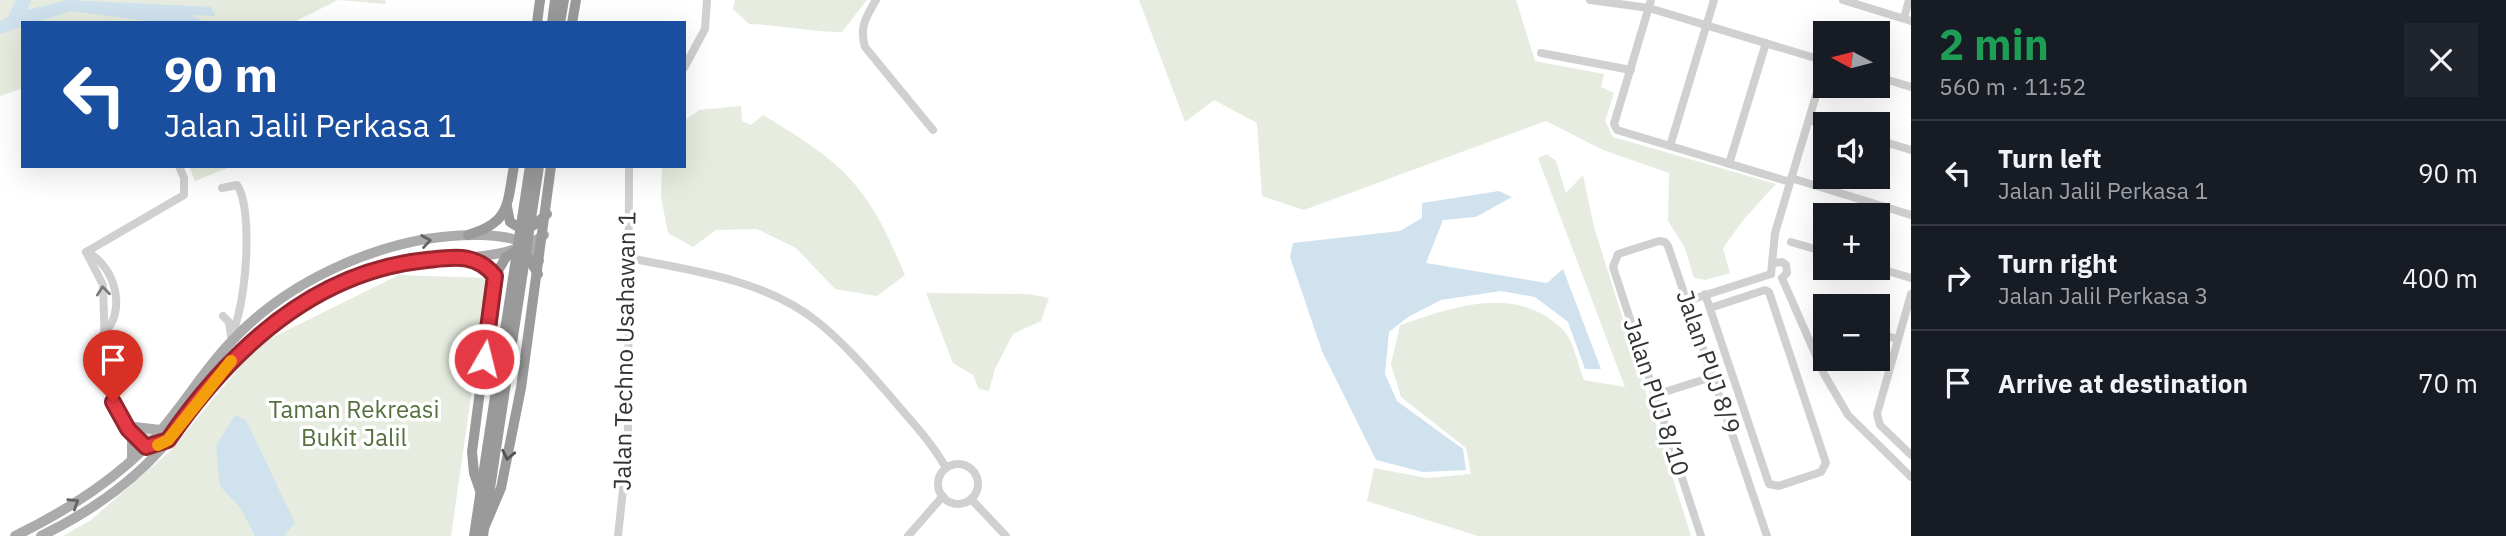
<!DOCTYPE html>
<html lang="en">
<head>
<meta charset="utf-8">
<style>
	:root { --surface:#171b24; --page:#20242c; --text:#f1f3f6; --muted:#9ea1a6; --line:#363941 }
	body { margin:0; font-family:"IBM Plex Sans",sans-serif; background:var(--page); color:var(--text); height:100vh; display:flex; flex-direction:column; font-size:26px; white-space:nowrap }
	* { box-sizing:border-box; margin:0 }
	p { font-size:23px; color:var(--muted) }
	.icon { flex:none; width:38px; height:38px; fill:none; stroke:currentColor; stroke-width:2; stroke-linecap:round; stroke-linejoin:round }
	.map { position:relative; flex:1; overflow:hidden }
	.side { display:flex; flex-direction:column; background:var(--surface); width:595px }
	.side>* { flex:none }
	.top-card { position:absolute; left:21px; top:21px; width:665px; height:147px; border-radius:0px; box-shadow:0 7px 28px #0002; background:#1a4fa0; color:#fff; overflow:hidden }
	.needle { width:46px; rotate:277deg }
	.tools { position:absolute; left:1813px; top:21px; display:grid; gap:14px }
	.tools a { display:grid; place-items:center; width:77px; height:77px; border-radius:0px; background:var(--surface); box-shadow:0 7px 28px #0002; font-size:35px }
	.pin { position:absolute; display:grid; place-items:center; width:60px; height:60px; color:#fff; margin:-72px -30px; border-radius:50% 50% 50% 0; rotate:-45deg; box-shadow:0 0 7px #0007 }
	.pin .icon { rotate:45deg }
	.me { position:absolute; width:77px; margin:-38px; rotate:8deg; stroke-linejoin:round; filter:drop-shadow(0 0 5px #0008) }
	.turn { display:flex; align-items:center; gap:24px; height:147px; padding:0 28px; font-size:32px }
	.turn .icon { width:91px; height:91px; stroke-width:2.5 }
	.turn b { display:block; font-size:49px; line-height:60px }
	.round { display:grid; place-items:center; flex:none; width:74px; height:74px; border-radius:0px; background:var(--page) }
	.summary { display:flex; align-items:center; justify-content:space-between; height:119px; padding:0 28px }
	h1 { font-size:42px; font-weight:700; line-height:52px; color:#1e9e55 }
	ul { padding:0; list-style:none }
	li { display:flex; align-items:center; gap:21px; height:105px; padding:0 28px; border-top:2px solid var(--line) }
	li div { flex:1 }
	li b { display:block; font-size:26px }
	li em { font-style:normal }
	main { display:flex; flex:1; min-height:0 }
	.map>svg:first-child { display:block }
</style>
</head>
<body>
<main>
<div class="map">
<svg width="1911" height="536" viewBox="0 0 1911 536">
	<rect width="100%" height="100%" fill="#fff"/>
	<!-- green -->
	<g fill="#e6ecdf">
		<polygon points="0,0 385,0 386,4 338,0 292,23 23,23 23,88 0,96"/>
		<path d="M735,0H867L842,32C810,32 781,25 749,24L733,9Z"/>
		<polygon points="1139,0 1516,0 1535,61 1604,74 1601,87 1614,93 1605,121 1613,137 1776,184 1744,219 1723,248 1730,273 1705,280 1694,278 1685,248 1668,221 1669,173 1603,150 1546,121 1304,210 1262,196 1257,123 1214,100 1185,122"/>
		<path d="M741,106L742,121L751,125L763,115C846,165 867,184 905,275L877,296L835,289L796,248L757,229L716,230L693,247L668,233L661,197L662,166H684V121L699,110Z"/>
		<path d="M1547,154L1556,161L1566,193L1583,175L1594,227L1691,536H1478L1367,501L1374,468L1427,478L1471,474L1466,448L1401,397L1391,364L1400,325C1453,307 1517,283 1563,330C1574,341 1578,366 1584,380L1625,387L1538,158Z"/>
		<polygon points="189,166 230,166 230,167 195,181"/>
		<polygon points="399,275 488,278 451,536 63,536 91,520 170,451 259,344"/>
		<polygon points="926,293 1029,294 1049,298 1041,321 1013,334 995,369 989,391 979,389 973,375 953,363"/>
	</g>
	<!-- water -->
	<g fill="#cfe2ee">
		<polygon points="16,0 31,0 27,10 67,0 211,7 215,16 190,15 203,21 148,21 71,11 34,23 23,23 23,26 0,34 0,21 8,17"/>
		<polygon points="1499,191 1512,197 1476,217 1443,220 1426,263 1547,283 1563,269 1601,369 1585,369 1568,322 1535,297 1501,291 1441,300 1408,317 1389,332 1385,374 1397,401 1463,449 1466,470 1423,472 1376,460 1322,351 1290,257 1293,243 1400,231 1422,218 1422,203"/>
		<polygon points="235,415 246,420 295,523 284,536 255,536 241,509 220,486 216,446"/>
	</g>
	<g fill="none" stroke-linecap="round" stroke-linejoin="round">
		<!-- minor -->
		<g stroke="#d0d0d0" stroke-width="8">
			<path d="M876,0C866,17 859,27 865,47L933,130"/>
			<polyline points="1590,0 1649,8 1825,61"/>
			<polyline points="1651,0 1614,124 1617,130 1790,182"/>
			<polyline points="1843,0 1911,21"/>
			<polyline points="1904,18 1909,0"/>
			<polyline points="1541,53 1631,70"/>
			<polyline points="684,68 705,29 707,0"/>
			<polyline points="1878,77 1911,87"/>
			<polyline points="1809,120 1825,125"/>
			<polyline points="1878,140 1911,150"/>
			<polyline points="1670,146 1714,0"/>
			<polyline points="1729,164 1766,43"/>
			<polyline points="1791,178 1911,215"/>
			<path d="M222,188L237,185C254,208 246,310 231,335"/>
			<polyline points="1791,242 1825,252"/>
			<polyline points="86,252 103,285 106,381 112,403 128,429 146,447"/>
			<polyline points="86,252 184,195 184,178 179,166"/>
			<path d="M89,253C116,268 127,313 103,334"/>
			<path d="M628,258C691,270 767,280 819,323C845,344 868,371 890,396C910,420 931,441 946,468"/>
			<polyline points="1774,263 1782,262 1786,265 1787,273 1782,278"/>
			<polyline points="1877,268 1911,278"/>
			<polyline points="1771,274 1775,233 1825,65"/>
			<polyline points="1782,278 1824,374 1848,415 1911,477"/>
			<polyline points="1705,294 1769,484 1779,486 1821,472 1826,463 1769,292 1765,290 1710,308"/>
			<polyline points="1911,294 1877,414 1880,425 1911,455"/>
			<polyline points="1687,301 1771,274"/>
			<polyline points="223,316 229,322 231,336"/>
			<polyline points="1878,333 1897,339"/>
			<polyline points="1655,395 1712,377"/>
			<polyline points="133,426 151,441"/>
			<circle cx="958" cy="484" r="20"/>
			<polyline points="971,499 1006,536"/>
			<polyline points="618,536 628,443 629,166"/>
			<polyline points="908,536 943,496"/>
			<polyline points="1701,536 1613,267 1618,254 1659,241 1665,242 1668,246 1767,536"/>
		</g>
		<!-- major -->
		<g stroke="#ababab" stroke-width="10">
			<polyline points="135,427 160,430"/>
			<polyline points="132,459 132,434"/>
			<path d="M15,536C62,513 108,485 146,447C177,416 199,376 229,344C289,278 391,233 481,235C502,236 530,237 539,261"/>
			<path d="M41,536C84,515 129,485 161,449C206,398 239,338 301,304C329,290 357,271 388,265C439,254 500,266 544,235"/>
		</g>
		<!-- highway -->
		<g stroke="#9a9a9a" stroke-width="10">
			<polyline points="537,23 540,0"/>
			<polyline points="552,23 555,0"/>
			<polyline points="560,23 564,0"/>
			<polyline points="572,23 576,0"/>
			<polyline points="507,207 510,222 520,228 534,225 547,214"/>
			<path d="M468,235C510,223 507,205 514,166"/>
			<polyline points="463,256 482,263 495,276"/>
			<polyline points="481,493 474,473 472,452 495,276 506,257 516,251 527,256 538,274"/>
			<polyline points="484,528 501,488 521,388 551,166"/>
			<polyline points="474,536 487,449"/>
			<polyline points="483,536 492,475"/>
		</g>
		<!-- highway-bridge -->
		<g stroke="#9a9a9a" stroke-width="10">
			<polyline points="487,449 530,166"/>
			<polyline points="492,475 539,166"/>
		</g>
	</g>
	<!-- one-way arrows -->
	<defs><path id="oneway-chevron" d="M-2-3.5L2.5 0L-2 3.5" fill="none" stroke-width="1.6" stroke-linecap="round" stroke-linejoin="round" transform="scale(1.75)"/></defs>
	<g stroke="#636363">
		<use href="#oneway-chevron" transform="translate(426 241) rotate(-9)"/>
		<use href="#oneway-chevron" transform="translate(74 503) rotate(-33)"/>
	</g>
	<use stroke="#7a7a7a" href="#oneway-chevron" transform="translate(103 291) rotate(-96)"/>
	<use stroke="#525252" href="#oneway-chevron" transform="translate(508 455) rotate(102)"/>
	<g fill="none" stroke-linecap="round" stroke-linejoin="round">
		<defs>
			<path id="route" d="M113,402L128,429L146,447L168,440C230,350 314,271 427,260C455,257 476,253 495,276L484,359"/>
		</defs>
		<!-- route casing -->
		<use href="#route" stroke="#96252e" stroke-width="18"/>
		<!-- route -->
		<use href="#route" stroke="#e63946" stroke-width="12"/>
		<!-- slow -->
		<polyline stroke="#f59e0b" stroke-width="12" points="158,445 168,440 231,361"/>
	</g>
	<g text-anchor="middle" stroke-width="7" stroke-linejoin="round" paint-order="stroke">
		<!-- street labels -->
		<g font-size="24" fill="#333" stroke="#fff">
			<text transform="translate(625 351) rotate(-89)" y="8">Jalan Techno Usahawan 1</text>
			<text transform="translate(1708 362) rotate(71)" y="8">Jalan PUJ 8/9</text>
			<text transform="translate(1656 397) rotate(72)" y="8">Jalan PUJ 8/10</text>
		</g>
		<!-- park labels -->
		<g font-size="24" fill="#56703f" stroke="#fff">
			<text x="354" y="418">Taman Rekreasi<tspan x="354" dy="28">Bukit Jalil</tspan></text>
		</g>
	</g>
</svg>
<div class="tools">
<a><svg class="needle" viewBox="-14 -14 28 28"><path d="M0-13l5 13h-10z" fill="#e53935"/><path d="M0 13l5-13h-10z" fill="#9ea1a6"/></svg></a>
<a><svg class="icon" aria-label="sound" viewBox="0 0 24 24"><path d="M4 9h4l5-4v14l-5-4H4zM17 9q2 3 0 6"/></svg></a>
<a>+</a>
<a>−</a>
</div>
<div class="pin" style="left:113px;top:402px;background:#d93025"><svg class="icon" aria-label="arrive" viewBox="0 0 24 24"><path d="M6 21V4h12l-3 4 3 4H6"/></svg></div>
<svg class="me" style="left:484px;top:359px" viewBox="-20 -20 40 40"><circle r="17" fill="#e63946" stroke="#fff" stroke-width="3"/><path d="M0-11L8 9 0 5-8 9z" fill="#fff"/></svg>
<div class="top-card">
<div class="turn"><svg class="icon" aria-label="left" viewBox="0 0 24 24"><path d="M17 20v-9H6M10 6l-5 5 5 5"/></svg><div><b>90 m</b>Jalan Jalil Perkasa 1</div></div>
</div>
</div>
<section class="side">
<div class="summary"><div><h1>2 min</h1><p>560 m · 11:52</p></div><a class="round"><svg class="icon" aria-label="close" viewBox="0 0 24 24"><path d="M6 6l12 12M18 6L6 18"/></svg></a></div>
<ul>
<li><svg class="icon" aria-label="left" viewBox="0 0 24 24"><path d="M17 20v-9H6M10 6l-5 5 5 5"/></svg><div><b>Turn left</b><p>Jalan Jalil Perkasa 1</p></div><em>90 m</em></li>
<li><svg class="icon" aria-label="right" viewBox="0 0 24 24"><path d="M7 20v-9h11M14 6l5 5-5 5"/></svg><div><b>Turn right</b><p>Jalan Jalil Perkasa 3</p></div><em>400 m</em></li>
<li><svg class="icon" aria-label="arrive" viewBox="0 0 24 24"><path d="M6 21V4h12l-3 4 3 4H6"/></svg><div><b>Arrive at destination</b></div><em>70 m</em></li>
</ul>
</section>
</main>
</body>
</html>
